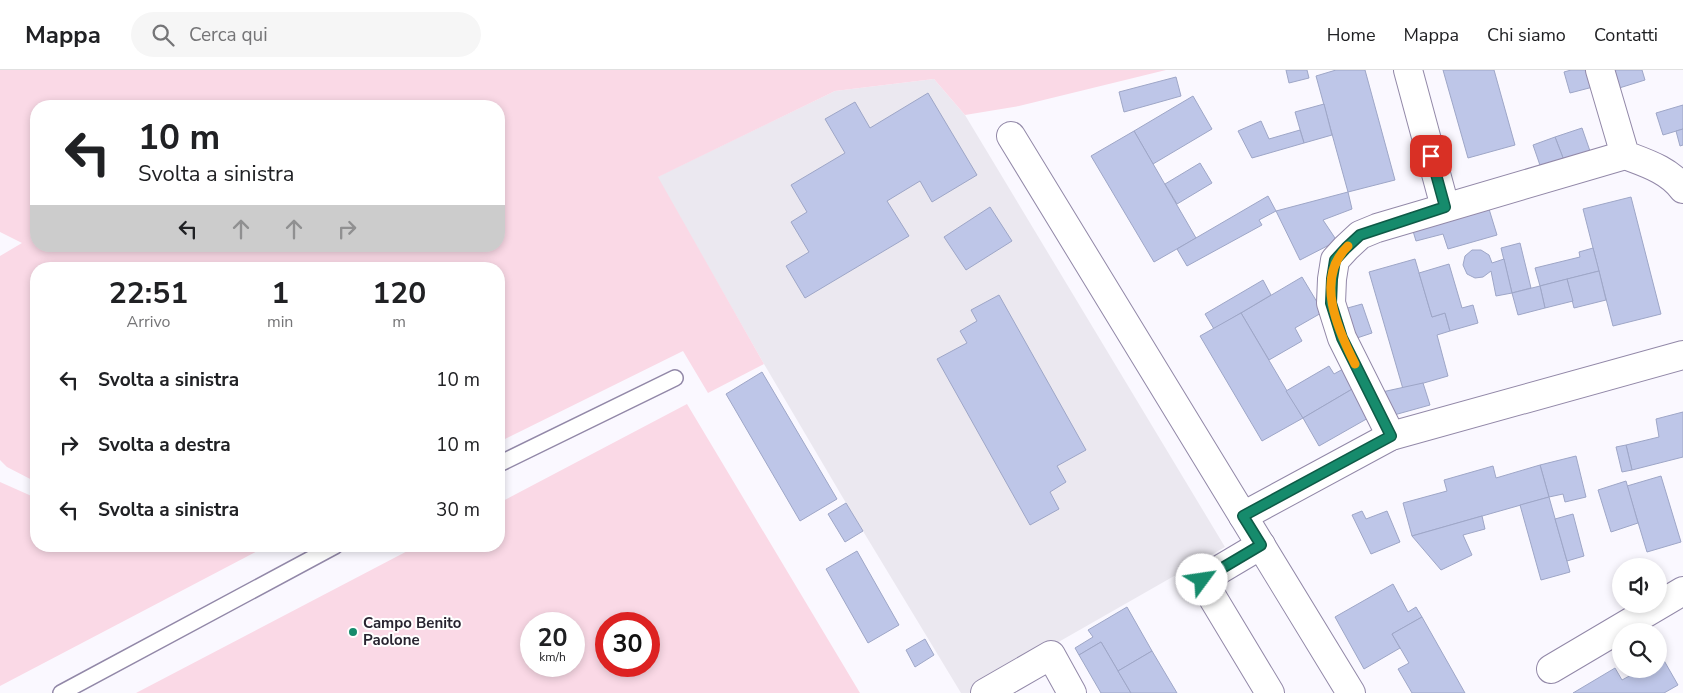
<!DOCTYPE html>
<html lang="it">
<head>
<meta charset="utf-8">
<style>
	:root { --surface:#fff; --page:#f6f6f6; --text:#202124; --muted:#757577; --line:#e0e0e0 }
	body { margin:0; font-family:"Nunito Sans",sans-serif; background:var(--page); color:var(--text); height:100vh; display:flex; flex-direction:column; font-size:19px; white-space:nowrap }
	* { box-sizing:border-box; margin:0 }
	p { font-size:16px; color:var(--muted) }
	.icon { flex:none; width:28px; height:28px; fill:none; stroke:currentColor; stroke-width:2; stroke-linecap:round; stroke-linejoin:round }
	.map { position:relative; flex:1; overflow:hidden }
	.panel { position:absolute; left:30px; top:192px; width:475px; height:290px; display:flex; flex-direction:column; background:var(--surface); border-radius:20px; box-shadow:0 2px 8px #0003 }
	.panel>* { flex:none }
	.top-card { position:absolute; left:30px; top:30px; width:475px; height:152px; border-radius:20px; box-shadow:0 2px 8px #0003; background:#fff; color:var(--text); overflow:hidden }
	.fabs { position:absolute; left:1612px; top:488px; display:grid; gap:10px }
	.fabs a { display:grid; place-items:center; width:55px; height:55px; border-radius:50%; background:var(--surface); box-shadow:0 2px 8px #0003; font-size:25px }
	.speed { position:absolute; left:520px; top:542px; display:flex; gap:10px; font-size:25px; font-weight:700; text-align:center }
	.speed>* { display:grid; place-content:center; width:65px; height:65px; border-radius:50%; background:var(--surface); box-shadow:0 2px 8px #0003; line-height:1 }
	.speed small { font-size:12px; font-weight:400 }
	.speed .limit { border:8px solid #d22; background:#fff; color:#111 }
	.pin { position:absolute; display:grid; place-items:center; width:42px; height:42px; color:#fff; margin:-21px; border-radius:10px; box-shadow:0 2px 8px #0006 }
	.me { position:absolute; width:55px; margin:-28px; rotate:59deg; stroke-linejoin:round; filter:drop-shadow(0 0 4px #0008) }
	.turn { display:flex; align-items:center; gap:18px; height:105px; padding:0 25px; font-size:22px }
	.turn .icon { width:65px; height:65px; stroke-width:2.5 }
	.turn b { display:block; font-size:35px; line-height:42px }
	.lanes { display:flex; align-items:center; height:48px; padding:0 25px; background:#0003; justify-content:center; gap:25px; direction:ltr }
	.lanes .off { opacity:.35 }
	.eta { display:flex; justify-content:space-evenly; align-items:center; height:85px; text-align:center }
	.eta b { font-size:30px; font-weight:700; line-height:35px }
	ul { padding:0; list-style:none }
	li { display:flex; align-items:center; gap:15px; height:65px; padding:0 25px }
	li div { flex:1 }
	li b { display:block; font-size:19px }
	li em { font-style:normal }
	header { display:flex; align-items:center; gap:30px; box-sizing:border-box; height:70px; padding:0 25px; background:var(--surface); border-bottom:1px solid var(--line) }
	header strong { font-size:24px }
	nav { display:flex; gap:28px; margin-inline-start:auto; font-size:18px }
	.search { width:350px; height:45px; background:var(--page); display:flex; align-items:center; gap:12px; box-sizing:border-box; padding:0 18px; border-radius:28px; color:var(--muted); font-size:19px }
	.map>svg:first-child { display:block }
</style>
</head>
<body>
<header>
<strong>Mappa</strong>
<div class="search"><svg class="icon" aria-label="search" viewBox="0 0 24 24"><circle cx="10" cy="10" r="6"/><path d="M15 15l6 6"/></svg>Cerca qui</div>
<nav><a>Home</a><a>Mappa</a><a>Chi siamo</a><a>Contatti</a></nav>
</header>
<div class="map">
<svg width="1683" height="623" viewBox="0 0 1683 623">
	<rect width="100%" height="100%" fill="#faf8ff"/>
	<!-- built -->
	<polygon fill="#ebe8f0" points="934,9 965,45 1225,477 969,623 961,623 846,433 764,294 657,107 835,21"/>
	<!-- green -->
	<g fill="#fad9e6" fill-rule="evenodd">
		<path d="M0,0H1166L1019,36L965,45L934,9L835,21L658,107L764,294L708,323L683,281L499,372V199H36V412L7,397L0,390V186L22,173L0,162ZM36,36H499V176H36Z"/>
		<path d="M687,334L860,623H136L417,476H499V433ZM531,554H574V596H531ZM606,554H649V596H606Z"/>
		<polygon points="0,412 36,428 36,476 267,476 0,616"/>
	</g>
	<!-- building -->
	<g fill="#bec6e8" stroke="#9ea6c7">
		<polygon points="1286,0 1307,0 1309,8 1289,13"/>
		<polygon points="1336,0 1365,0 1395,110 1348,122 1316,6"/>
		<polygon points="1443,0 1494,0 1515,75 1468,88"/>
		<polygon points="1571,0 1588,0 1593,17 1570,23 1564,2"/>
		<polygon points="1610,0 1642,0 1645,10 1616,19"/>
		<polygon points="1176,7 1181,26 1124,42 1119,22"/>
		<polygon points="928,23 977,105 932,132 920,111 887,131 909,166 805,228 786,196 809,182 791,152 807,142 791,115 845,83 825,49 855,32 870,58"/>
		<polygon points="1193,26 1212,59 1153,94 1134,61"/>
		<polygon points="1324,34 1332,65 1304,73 1295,42"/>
		<polygon points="1683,35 1683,59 1663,65 1656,43"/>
		<polygon points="1261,51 1269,69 1300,60 1304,73 1252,88 1238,61"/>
		<polygon points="1582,58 1591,84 1565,93 1555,67"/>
		<polygon points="1683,59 1683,75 1680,76 1676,61"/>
		<polygon points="1134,61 1196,168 1154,192 1091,86"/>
		<polygon points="1555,67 1565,93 1542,101 1533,75"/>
		<polygon points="1200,93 1212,113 1177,134 1165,114"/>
		<polygon points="1348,122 1352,139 1323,150 1337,171 1300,190 1276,141"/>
		<polygon points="1268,126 1276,141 1259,150 1262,155 1187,196 1177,179"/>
		<polygon points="1631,127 1661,244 1613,256 1583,139"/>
		<polygon points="990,137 1012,171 966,200 944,167"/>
		<polygon points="1489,139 1497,165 1448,179 1443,164 1416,171 1413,161"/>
		<polygon points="1520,173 1531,218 1512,223 1501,178"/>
		<polygon points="1593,178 1599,201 1540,216 1535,198 1580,187 1579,182"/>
		<polygon points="1472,180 1481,180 1489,185 1492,193 1504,189 1512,223 1496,226 1491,201 1483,207 1475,208 1467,204 1463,195 1465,186"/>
		<polygon points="1415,189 1432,247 1445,243 1450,261 1437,265 1448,306 1403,319 1369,202"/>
		<polygon points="1449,194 1462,238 1473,235 1478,253 1450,261 1445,243 1432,247 1419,203"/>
		<polygon points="1599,201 1606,230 1574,238 1567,209"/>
		<polygon points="1302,207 1323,242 1295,258 1302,271 1269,290 1241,243"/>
		<polygon points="1567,209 1573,231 1545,238 1540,216"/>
		<polygon points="1263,210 1271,225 1214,259 1205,244"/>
		<polygon points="1540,216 1545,238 1518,245 1512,223"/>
		<polygon points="999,225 1086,380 1057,396 1066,412 1050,422 1059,439 1030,455 937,289 967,273 960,261 977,251 971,240"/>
		<polygon points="1362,234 1372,263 1354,269 1344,239"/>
		<polygon points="1241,243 1303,348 1262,371 1200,266"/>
		<polygon points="1329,296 1334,304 1343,299 1354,318 1303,348 1286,321"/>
		<polygon points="762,302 837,429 800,451 726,324"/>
		<polygon points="1423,313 1430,335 1394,345 1382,322"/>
		<polygon points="1354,318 1370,347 1319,376 1303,348"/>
		<polygon points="1683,342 1683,387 1632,400 1626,375 1659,367 1656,349"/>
		<polygon points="1626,375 1632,400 1622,402 1616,377"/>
		<polygon points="1576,386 1586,427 1565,432 1563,424 1549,427 1540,395"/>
		<polygon points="1540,395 1549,427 1412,466 1403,433 1447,421 1444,410 1493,396 1496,408"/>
		<polygon points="1661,406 1681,472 1647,482 1627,416"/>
		<polygon points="1626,411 1638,453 1611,462 1598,420"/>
		<polygon points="1549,427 1570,502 1541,510 1520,435"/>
		<polygon points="846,433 863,461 845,472 828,444"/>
		<polygon points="1362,441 1366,449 1387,441 1400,472 1371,484 1352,445"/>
		<polygon points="1573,444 1584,486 1567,491 1555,449"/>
		<polygon points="1482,446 1485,459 1463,465 1472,485 1441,500 1412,466"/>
		<polygon points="857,481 899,555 868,573 826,499"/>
		<polygon points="1393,514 1408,542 1416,537 1422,547 1392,564 1400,578 1364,599 1335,547"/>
		<polygon points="1127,537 1152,581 1118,601 1101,572 1079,585 1075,578 1093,567 1088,560"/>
		<polygon points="1422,547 1465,623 1412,623 1398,599 1409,593 1392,564"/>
		<polygon points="925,569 934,585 915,597 906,580"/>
		<polygon points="1101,572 1118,601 1131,623 1101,623 1079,585"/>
		<polygon points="1152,581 1177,623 1131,623 1118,601"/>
		<polygon points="1662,587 1678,615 1664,623 1573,623 1615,598 1622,610 1642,599 1659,599 1659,589"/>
	</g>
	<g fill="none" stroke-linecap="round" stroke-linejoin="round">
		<defs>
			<g id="lane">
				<polyline points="499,394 675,308"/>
				<polyline points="61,623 335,476"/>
			</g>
			<g id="street">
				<polyline points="1408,0 1445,137"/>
				<path d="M1600,0L1625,85C1646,93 1669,100 1683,119"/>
				<polyline points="1011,66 1351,623"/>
				<polyline points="1391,366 1342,268 1331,233 1332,209 1335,190 1346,178 1360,165 1377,158 1625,85"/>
				<polyline points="1243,446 1391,366 1683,285"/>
				<polyline points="1261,475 1202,510 1270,623"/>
				<polyline points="1551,599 1683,521"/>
				<polyline points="985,623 1051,585 1072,623"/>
			</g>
		</defs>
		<!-- lane casing -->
		<use href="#lane" stroke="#9288a8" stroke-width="18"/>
		<!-- street casing -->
		<use href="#street" stroke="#9288a8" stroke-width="30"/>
		<!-- lane -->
		<use href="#lane" stroke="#fff" stroke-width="15"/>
		<!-- street -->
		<use href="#street" stroke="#fff" stroke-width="28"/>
	</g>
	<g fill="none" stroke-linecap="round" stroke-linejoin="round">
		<defs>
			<polyline id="route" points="1202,510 1261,475 1243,446 1391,366 1342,268 1331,233 1332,209 1335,190 1346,178 1360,165 1445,137 1431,86"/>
		</defs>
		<!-- route casing -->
		<use href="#route" stroke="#0e5a46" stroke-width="12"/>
		<!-- route -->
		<use href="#route" stroke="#168b6c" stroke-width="9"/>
		<!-- slow -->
		<path stroke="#f59e0b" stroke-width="9" d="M1348,176C1314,208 1338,260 1355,294"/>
	</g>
	<!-- markers -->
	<circle fill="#168b6c" stroke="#fff" stroke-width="2" cx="353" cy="562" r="5"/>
	<g text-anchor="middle" stroke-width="4" stroke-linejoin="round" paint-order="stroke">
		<!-- poi labels -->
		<g font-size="15" font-weight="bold" fill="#282430" stroke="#fff" text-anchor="start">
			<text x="363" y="558">Campo Benito<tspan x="363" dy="17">Paolone</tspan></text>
		</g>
	</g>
</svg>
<div class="fabs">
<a><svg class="icon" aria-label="sound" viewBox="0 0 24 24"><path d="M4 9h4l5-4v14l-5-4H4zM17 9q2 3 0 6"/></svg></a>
<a><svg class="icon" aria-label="search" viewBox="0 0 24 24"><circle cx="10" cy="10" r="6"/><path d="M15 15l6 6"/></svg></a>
</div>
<div class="speed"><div>20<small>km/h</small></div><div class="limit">30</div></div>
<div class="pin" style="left:1431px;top:86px;background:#d93025"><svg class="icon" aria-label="arrive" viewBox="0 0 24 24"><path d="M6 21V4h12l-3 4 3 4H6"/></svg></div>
<svg class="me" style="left:1202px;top:510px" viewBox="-20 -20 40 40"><circle r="19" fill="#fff"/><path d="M0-13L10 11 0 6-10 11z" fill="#168b6c"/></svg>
<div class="top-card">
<div class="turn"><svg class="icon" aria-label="left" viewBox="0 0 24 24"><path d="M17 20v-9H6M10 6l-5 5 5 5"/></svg><div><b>10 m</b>Svolta a sinistra</div></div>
<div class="lanes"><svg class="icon" aria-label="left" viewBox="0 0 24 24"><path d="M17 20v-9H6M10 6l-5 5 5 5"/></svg><svg class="icon off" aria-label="ahead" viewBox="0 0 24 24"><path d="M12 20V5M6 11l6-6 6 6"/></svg><svg class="icon off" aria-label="ahead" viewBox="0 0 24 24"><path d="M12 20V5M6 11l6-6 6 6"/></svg><svg class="icon off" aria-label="right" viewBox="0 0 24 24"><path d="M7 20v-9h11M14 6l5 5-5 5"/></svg></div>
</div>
<section class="panel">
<div class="eta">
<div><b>22:51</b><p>Arrivo</p></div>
<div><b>1</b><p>min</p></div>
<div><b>120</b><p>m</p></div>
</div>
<ul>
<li><svg class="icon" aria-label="left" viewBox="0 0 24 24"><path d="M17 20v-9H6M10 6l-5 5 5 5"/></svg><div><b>Svolta a sinistra</b></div><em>10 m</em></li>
<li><svg class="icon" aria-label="right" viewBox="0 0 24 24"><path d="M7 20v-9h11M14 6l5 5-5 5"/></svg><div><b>Svolta a destra</b></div><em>10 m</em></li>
<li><svg class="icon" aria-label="left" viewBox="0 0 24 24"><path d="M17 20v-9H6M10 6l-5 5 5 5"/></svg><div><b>Svolta a sinistra</b></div><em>30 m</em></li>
</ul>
</section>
</div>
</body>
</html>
